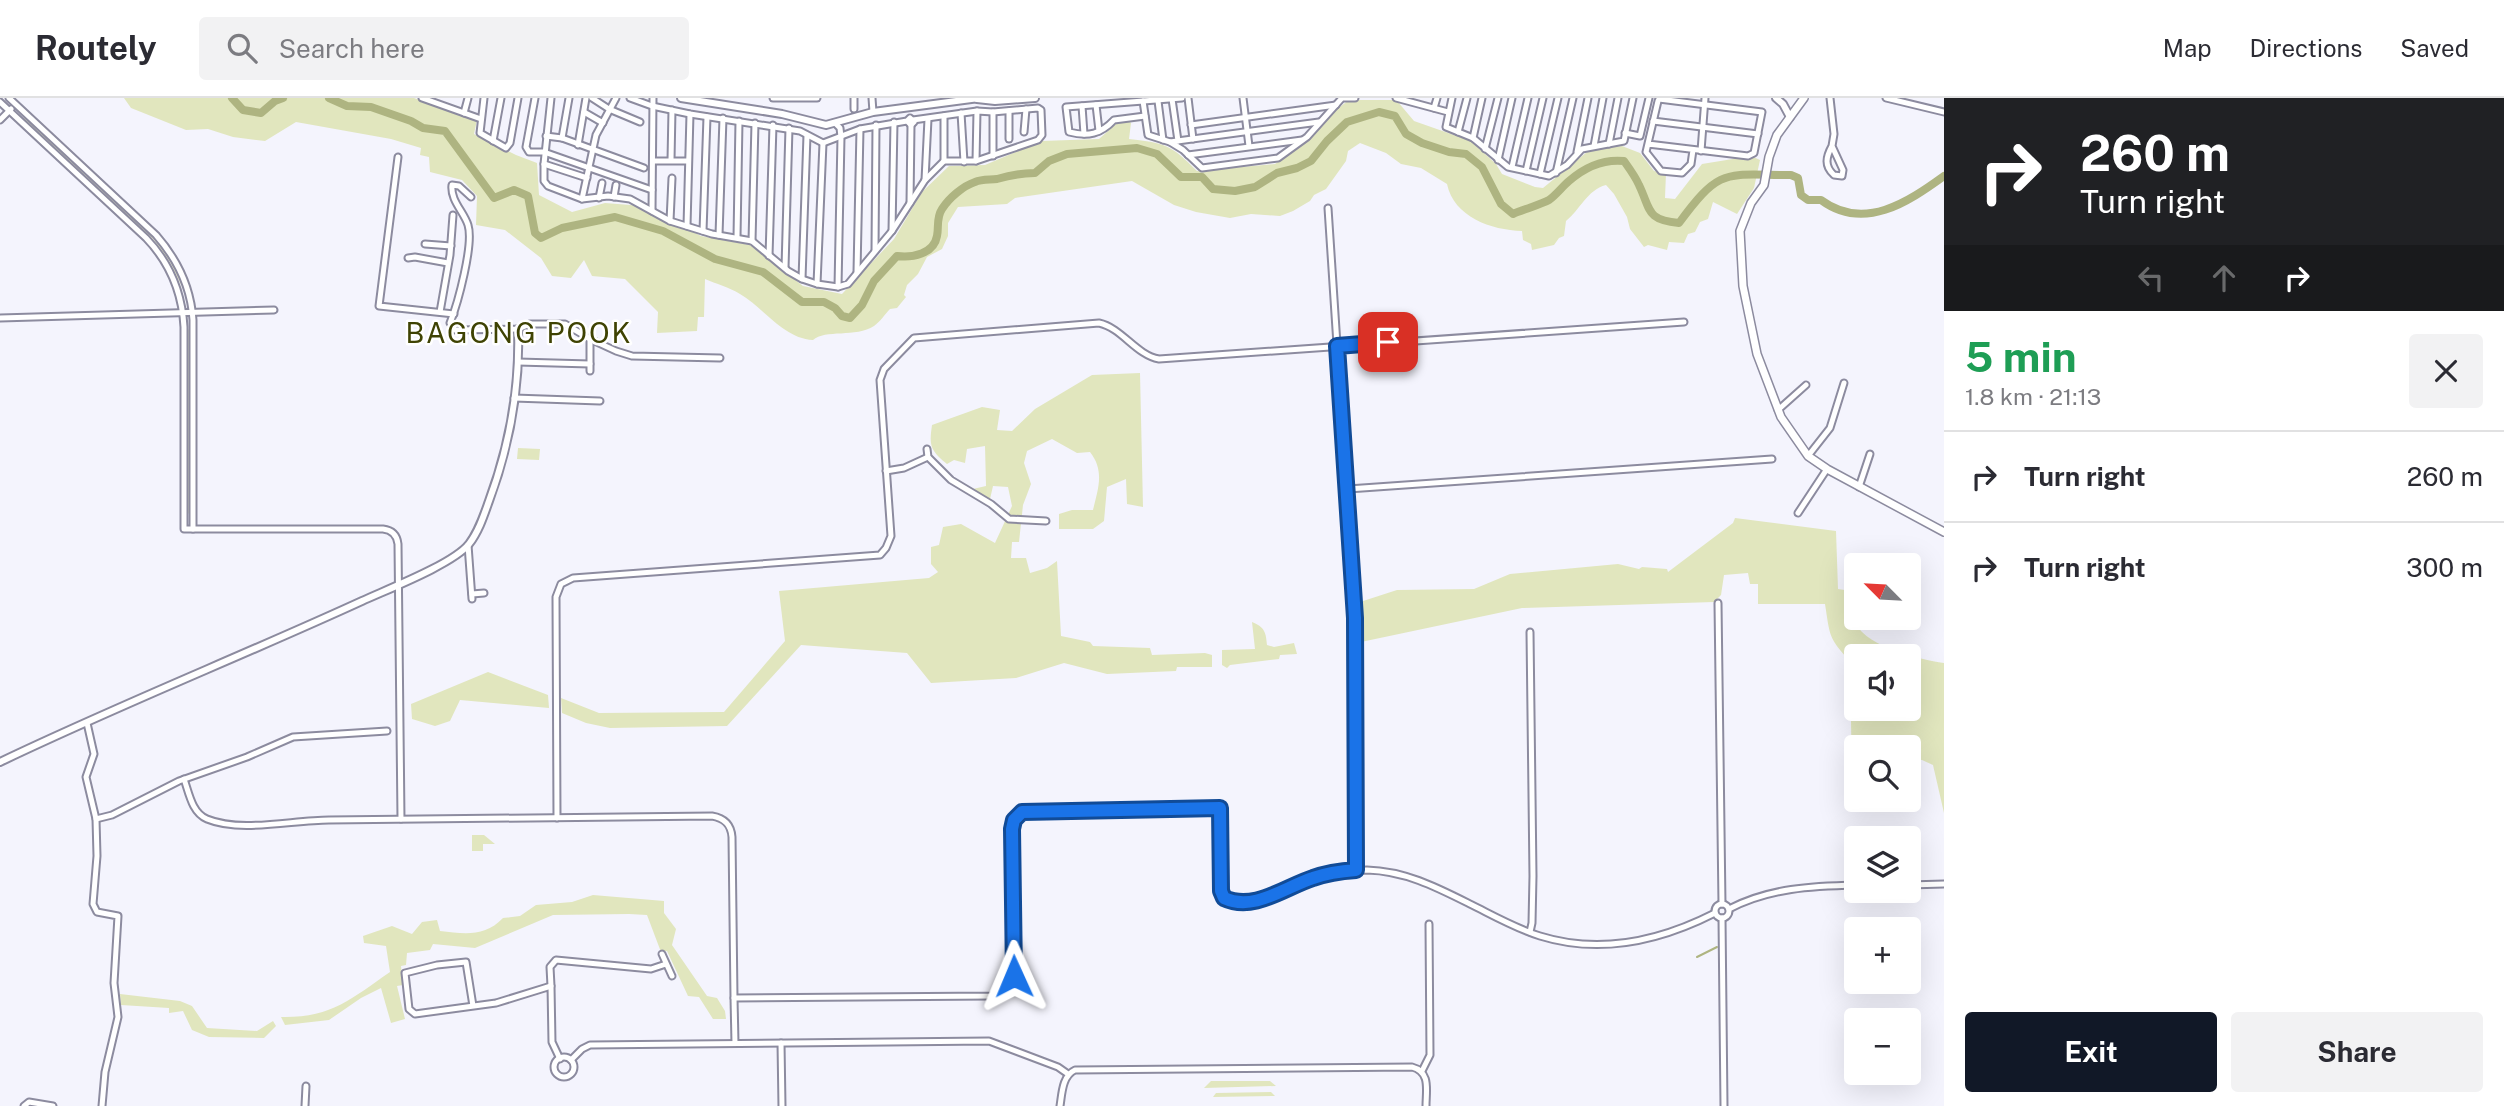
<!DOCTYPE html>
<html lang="en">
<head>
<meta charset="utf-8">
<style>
	:root { --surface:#fff; --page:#f2f2f3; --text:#2b2b33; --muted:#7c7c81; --line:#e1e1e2; --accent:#111827 }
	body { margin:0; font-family:"Public Sans",sans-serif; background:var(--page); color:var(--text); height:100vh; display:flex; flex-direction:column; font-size:26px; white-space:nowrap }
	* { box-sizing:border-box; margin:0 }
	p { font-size:23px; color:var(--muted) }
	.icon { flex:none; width:38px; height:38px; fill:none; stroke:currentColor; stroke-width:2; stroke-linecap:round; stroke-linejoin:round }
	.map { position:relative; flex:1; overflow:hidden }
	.sheet { display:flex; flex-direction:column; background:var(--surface); width:560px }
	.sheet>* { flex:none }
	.banner { background:#202124; color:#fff; overflow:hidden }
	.needle { width:46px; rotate:294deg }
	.fabs { position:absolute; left:1844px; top:455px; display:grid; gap:14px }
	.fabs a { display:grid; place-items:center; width:77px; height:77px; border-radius:7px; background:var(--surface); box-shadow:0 7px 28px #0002; font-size:35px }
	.pin { position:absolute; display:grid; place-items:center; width:60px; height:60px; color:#fff; margin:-30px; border-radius:14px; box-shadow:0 4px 10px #0006 }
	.me { position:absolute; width:77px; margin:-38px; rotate:359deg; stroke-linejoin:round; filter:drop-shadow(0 0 5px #0008) }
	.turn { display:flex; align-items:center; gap:24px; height:147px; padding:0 21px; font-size:32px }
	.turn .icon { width:91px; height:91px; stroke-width:2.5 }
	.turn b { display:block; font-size:49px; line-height:60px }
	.lanes { display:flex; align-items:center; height:66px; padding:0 21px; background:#0003; justify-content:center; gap:35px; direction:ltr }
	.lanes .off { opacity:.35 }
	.round { display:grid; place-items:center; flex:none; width:74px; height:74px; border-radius:7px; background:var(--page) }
	.head { display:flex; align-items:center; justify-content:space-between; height:119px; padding:0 21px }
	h1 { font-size:42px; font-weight:700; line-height:52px; color:#1e9e55 }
	.primary-button { display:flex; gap:14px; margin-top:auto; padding:14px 21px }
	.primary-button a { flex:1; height:80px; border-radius:7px; background:var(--accent); color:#fff; font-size:28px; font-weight:700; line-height:80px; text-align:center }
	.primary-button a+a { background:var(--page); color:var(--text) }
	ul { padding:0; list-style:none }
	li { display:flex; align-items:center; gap:21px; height:91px; padding:0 21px; border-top:2px solid var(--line) }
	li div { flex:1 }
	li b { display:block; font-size:26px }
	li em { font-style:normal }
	header { display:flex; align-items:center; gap:42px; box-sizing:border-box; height:98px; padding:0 35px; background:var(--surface); border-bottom:2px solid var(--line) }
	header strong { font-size:33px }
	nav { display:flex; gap:38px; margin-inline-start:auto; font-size:24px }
	.search { width:490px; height:63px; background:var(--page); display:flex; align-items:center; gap:18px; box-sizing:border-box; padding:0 24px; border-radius:7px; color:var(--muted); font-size:26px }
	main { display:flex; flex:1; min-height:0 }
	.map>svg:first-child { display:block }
</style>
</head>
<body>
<header>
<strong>Routely</strong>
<div class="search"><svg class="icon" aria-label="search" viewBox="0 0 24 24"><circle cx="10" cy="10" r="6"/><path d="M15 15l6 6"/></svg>Search here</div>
<nav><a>Map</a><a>Directions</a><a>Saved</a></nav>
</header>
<main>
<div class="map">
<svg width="1944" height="1008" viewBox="0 0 1944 1008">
	<rect width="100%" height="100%" fill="#f4f4fd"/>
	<!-- green -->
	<g fill="#e1e6be" fill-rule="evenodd">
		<path d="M124,0H414L477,22L474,36L516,57L537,65L539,97L572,114L605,105L643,108L701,138L750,147L803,188L842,196L894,141L922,94L949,68L985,67L1042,43L1099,41L1117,25L1129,23L1131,25L1129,41C1166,45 1171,47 1197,73L1275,66L1307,43L1333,14L1349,2H1392L1398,4L1414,23L1471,43L1496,66L1502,76L1535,89L1543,90L1587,54L1602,50L1622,48L1640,55L1654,73L1666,75L1665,100L1675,101L1702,66L1751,58L1760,62L1754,90L1737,116L1713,104L1708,121L1700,124L1695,134L1688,136L1684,145L1669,144L1667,152L1648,147L1644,149L1630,131L1627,119L1614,96L1606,87C1587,92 1580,112 1566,123L1564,138L1559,140L1554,147L1532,152L1531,146L1523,142L1522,133C1491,132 1454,119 1447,86L1421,70L1401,66L1386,55L1360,45L1348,53L1346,63L1326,91L1314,97L1310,103L1293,113L1280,118L1251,116L1230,120L1196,114L1174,107L1132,83L1015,100L1007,106L958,109L948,125V138L942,151L927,159L918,176L907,187L904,197L906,199L897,210L890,211C885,216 880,224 874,228C856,240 825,231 813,242C783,240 764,210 740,196C729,189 716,186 705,181L704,219H698L697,233L657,235L658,214L625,181L592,178L584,162L571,180L552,178L541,160L505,132L476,127L477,98L462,82L430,74L429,59L420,57L421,50L391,41L296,24L265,43L233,39L208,31L186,32L131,10Z"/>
		<polygon points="23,20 26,20 155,141 172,163 184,193 170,164 154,142"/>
		<polygon points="188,231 189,232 189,416 187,414"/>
		<path d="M1140,275L1143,409L1127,406L1126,381L1107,389L1104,423L1093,431H1059V416L1072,412H1093C1098,391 1105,373 1090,354L1077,355L1052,341L1027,353L1024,365L1031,386L1023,407L1019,444H1012L1011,460H1026L1030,475L1047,470L1057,463L1061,538L1090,544L1093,548L1150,550L1152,557L1205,555L1212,557V569H1177L1176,573L1107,576L1064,565L1016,580L931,585L907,555L801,547L727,628L610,630L586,625L562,615L561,600L599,615L724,614L785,543L779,493L929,480L938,474L931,466V449L939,447L943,429L961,426L995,445L1012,408L1008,389L993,388L990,401L973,395V391L986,388L985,348L967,351L965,365L954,362L947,366C930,352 929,348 932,327L982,309L1000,312L997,332L1012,333L1035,311L1092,277Z"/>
		<polygon points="518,350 540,351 539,362 517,361"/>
		<path d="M1735,420L1836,433L1838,491L1851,493C1852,502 1851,518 1855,525C1869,550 1918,561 1944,565V715L1933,667L1922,662L1909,661V649H1857V681L1852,682L1850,563C1828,540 1830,537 1825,506H1758V486H1750L1748,475L1724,477L1721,497L1714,504L1522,510L1361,544L1360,504L1397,492L1474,491L1510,476L1618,466L1639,471L1642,469L1667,471L1668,474L1733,425ZM1857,558H1909V611H1857Z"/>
		<path d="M1252,524C1265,529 1266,535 1267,547L1274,549L1294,545L1297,556L1280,557L1279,561L1230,567L1227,570L1222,567V552L1255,551Z"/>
		<polygon points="488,574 548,597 549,610 460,602 450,623 435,628 412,621 411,606"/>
		<polygon points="472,737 484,737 495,746 483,746 483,753 472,753"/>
		<path d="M593,797L664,803V815L676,831L672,847L707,898L717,900L725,913L726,921H713L699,899L688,898L667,853L661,854L647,817L629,816L553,817L475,850L433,846L430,852L407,855L406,867L401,868L403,887L397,888L405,921L391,925L381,890L361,900L329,922L285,927L281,919C331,920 351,901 390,874L386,848L364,845L363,838L392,828L412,836L422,824L437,822L440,833C465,836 485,839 503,820L520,818L536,807L572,804Z"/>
		<polygon points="120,896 180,903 192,908 207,930 257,933 273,923 276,928 264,940 209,939 192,932 183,913 169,915 169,910 121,907"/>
		<polygon points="1211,983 1270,983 1276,988 1204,990"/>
		<polygon points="1271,994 1275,998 1213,999 1216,995"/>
	</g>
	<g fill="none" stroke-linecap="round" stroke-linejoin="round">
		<!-- stream -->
		<polyline stroke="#aeb481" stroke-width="2" points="1697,859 1717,849"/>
		<!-- river -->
		<g stroke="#aeb481" stroke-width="8">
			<polyline points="232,0 243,12 261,15 275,3 283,0"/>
			<path d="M329,0L347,8L371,9L411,23L423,30L445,33L494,100L514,92L528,98L535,135L541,140L562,130L615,119L663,133L715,161L763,174L802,204H824L835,210L842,218L850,220L862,207L874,183L897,158C912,160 934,156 937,138C939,129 936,120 942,111C949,100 963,88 975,84C982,81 990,82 997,81C1011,77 1022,75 1035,75L1049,63L1067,56L1137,50L1157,56L1181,79H1202L1213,91L1235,93L1255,89L1277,75L1297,70L1311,63L1327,43L1347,24L1379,14L1395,18L1406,36L1422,45L1449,54L1466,56L1482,69L1501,106L1513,116C1522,112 1542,106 1549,102C1556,97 1562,89 1569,83C1585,69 1604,61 1624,63C1629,70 1635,78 1639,87C1651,112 1646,122 1679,125C1721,68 1725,77 1791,77L1798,80L1801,97L1808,102H1821C1864,134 1908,104 1944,78"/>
		</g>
		<defs>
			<g id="minor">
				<path d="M9,0L156,137C177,161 191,190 193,222V431"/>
				<polyline points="422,0 481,21"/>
				<polyline points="484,0 480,35 506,50 510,45 518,0"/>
				<polyline points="535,0 526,49 529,54 544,54 652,92"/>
				<polyline points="551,0 544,66 544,83 548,88 582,101 608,98 630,101 670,123 712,136 752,143 788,173 802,181 817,186 838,189 848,186 892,133 925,82 944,63 976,63 1038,42 1042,37 1041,12 1038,10 993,14 977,13 913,22"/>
				<polyline points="592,0 609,11 640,24"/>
				<polyline points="630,0 652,8 690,16 800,33 823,45 860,31 907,23 911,27 914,24 910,20 907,23"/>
				<polyline points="773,0 817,0"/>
				<polyline points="854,0 854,11"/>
				<polyline points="872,0 873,14"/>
				<polyline points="1188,0 1193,41"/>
				<polyline points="1243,0 1249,48"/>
				<polyline points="1396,0 1448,14"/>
				<polyline points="1452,0 1446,29 1473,40 1508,69 1549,78 1567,67 1582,51 1624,43 1633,0"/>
				<path d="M1830,0L1834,36L1832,48L1843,72L1842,78L1834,77C1824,68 1826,59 1832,48"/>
				<polyline points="1886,0 1944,14"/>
				<polyline points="1172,1 1178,43"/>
				<polyline points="1143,3 1148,37 1170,44 1183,52 1202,70 1278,60 1307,39 1342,0 1355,0"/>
				<polyline points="1158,3 1163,42"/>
				<path d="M0,4L146,140C170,165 182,194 184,229V431H383C392,432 397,437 398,446L401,721"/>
				<polyline points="1096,7 1099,33"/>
				<polyline points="1082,8 1084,36"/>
				<polyline points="1434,10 1437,0"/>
				<polyline points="1009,13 1009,41"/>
				<polyline points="584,14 603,25"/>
				<polyline points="464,15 468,0"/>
				<polyline points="961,15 964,64"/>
				<path d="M1145,18L1114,22C1101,36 1088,39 1069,34L1066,9L1182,0"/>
				<polyline points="0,22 11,11"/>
				<polyline points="1653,23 1758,36"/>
				<polyline points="836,26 840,30 841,39 838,189"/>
				<polyline points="1191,27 1336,7"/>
				<polyline points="1024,34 1026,11"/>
				<polyline points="1458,34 1467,0"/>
				<polyline points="1625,35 1640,38 1649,0"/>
				<polyline points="546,38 562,40 644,70"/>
				<polyline points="562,40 569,0"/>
				<polyline points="1473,40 1482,0"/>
				<polyline points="493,43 501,0"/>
				<polyline points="1170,44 1319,24"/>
				<polyline points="1609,46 1618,0"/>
				<polyline points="1648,46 1748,58 1754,55 1762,14 1659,1 1658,3 1646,54 1661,73 1682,75 1691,66 1693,52"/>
				<polyline points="578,47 586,0"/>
				<polyline points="1594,48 1603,0"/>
				<polyline points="1485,51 1498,0"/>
				<polyline points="1701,53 1705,0"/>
				<polyline points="1577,54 1588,0"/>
				<polyline points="1188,57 1302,42"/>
				<polyline points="993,58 993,14"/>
				<polyline points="398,59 379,208 454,216"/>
				<polyline points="671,62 672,12"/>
				<polyline points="1498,62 1512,0"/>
				<polyline points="653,63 688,63"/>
				<polyline points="944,63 944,18"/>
				<polyline points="976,63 977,13"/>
				<polyline points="544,66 587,80"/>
				<polyline points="1512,69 1528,0"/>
				<polyline points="1526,73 1543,0"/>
				<polyline points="1556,75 1573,0"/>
				<polyline points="1540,76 1558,0"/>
				<polyline points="925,82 928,21"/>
				<path d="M471,99L459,88L452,87C450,102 464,114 468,127C474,146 458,205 450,225L455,232L518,231L530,226H565L590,241"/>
				<polyline points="614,99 616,87"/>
				<polyline points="599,100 602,85"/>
				<polyline points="582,101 596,37 616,0"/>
				<polyline points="910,105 911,27"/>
				<polyline points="1328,110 1355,520 1356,772"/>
				<polyline points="652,113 653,0"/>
				<polyline points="670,123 672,80"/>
				<polyline points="687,128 690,16"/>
				<polyline points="703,133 707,19"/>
				<polyline points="892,133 894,24"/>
				<polyline points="719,137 723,20"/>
				<polyline points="737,139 739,23"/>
				<polyline points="752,143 755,25"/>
				<polyline points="425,146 451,148"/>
				<polyline points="875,153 876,27"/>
				<polyline points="769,158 773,27"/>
				<polyline points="408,160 415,159 448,165"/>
				<polyline points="785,170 789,30"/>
				<polyline points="857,174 860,31"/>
				<polyline points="802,181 807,37"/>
				<polyline points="817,186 823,45"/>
				<polyline points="440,214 450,157 453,117"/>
				<polyline points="0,220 274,212"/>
				<polyline points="518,264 590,266"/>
				<polyline points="590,273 590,241 616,253 632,258 720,260"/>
				<polyline points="514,300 600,303"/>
				<polyline points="1778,312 1806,287"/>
				<polyline points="927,351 928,359 951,382 991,406 1009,421 1046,423"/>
				<polyline points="1808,358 1830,330 1844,285"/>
				<polyline points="886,373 904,370 928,359"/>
				<polyline points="1859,389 1870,356"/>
				<polyline points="1348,391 1772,361"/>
				<polyline points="1798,415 1827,371"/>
				<polyline points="468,447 472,501"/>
				<polyline points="472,496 484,495"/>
				<polyline points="1718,505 1722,806"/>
				<polyline points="87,625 94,656 86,679 96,721 97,758 93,806 97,814 118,818 114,885 118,919 105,974 102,1008"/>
				<path d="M184,681C189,695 192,715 207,721C241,735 292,722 329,722C456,720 584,720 712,718C724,720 731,726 732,739L734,900L992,898C1004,897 1012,891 1014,878L1012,726L1016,718L1025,713L1220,710L1221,793L1224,800C1254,814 1286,788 1314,779C1331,774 1350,772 1367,772C1406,773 1438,790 1472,807C1494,818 1517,831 1540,838C1601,857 1660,843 1715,815"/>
				<path d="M557,720L556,499L561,486L573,480L880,457L886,450L891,438L880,282L884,271L914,240L1099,225C1122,230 1136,257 1159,261L1684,224"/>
				<polyline points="96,721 112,717 179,683 247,659 293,639 387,633"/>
				<polyline points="1909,787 1944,786"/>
				<circle cx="1722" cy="813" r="7"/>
				<path d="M1729,811C1769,790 1812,788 1857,787"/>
				<polyline points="1722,820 1724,1008"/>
				<polyline points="1530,834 1532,825 1533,778 1530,534"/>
				<polyline points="662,856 672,878"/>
				<polyline points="551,888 550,869 556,862 651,871 666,866"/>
				<polyline points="734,900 735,945"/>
				<polyline points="473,908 466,864 437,867 405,875 409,911 415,916 496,905 551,888 552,944 560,961"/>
				<polyline points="781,945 782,1008"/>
				<circle cx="564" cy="969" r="10"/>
				<polyline points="571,962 582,951 590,947 989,943 1058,969 1068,976"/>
				<polyline points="1422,973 1430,957 1429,826"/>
				<polyline points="24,1008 29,1004 53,1008"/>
				<polyline points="305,1008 306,988"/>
				<path d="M1060,1008C1062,996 1062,978 1075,972L1412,969C1431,974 1426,992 1426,1008"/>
			</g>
			<g id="tertiary">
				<polyline points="681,0 782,16 826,27 873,14 979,0"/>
				<polyline points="1776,0 1783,6 1790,19"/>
				<polyline points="977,1 995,3 1035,0"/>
				<path d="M0,664C119,607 242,558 362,503C388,491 453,466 469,446C479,433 484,417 489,403C509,349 520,289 518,231"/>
			</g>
			<polyline id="secondary" points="1804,0 1777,37 1769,59 1764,87 1751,105 1740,133 1743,188 1757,256 1781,319 1808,358 1827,371 1944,434"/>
		</defs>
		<!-- minor casing -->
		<use href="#minor" stroke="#8c8b9f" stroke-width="9"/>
		<!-- tertiary casing -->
		<use href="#tertiary" stroke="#8c8b9f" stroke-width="10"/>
		<!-- secondary casing -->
		<use href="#secondary" stroke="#8c8b9f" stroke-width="10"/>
		<!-- minor -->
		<use href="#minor" stroke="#fff" stroke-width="5"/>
		<!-- tertiary -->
		<use href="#tertiary" stroke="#fff" stroke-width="6"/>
		<!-- secondary -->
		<use href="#secondary" stroke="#fff" stroke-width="7"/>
	</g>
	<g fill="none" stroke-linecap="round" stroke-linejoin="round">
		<defs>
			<path id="route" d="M1014,878L1012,731L1014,722L1022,714L1220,710L1221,793L1224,800C1254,814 1285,789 1313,780C1327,775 1342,773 1356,772L1355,520L1337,248L1388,244"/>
		</defs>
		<!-- route casing -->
		<use href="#route" stroke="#114b97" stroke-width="18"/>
		<!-- route -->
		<use href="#route" stroke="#1a73e8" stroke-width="12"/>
	</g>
	<g text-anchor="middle" stroke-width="5" stroke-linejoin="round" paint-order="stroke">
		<!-- quarter labels -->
		<g font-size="28" letter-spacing="2" fill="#3f4303" stroke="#fff">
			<text x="519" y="245">BAGONG POOK</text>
		</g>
	</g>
</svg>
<div class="fabs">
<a><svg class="needle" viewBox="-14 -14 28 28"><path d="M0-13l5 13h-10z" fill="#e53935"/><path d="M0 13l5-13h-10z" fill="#7c7c81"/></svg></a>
<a><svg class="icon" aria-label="sound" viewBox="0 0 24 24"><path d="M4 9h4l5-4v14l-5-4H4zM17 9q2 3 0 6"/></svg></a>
<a><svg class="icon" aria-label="search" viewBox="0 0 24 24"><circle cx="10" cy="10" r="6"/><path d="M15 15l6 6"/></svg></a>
<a><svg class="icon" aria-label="layers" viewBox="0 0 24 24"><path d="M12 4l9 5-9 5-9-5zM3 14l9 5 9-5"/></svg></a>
<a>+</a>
<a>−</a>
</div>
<div class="pin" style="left:1388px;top:244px;background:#d93025"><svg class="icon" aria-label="arrive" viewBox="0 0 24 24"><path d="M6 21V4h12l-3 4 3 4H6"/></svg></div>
<svg class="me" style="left:1014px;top:878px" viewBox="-20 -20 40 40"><path d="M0-17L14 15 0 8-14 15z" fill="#1a73e8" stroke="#fff" stroke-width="4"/></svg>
</div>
<section class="sheet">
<div class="banner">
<div class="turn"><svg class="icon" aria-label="right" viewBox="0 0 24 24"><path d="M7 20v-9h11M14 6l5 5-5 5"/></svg><div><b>260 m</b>Turn right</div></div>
<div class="lanes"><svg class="icon off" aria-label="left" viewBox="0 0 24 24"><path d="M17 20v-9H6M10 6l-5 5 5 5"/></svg><svg class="icon off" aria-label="ahead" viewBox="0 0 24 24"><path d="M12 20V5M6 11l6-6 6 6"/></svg><svg class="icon" aria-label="right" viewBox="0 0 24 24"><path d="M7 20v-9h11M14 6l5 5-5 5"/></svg></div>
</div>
<div class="head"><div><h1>5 min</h1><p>1.8 km · 21:13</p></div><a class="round"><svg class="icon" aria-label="close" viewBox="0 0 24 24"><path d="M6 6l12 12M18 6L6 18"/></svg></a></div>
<ul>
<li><svg class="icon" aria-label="right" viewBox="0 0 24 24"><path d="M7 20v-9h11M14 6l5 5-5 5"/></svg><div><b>Turn right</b></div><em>260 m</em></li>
<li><svg class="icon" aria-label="right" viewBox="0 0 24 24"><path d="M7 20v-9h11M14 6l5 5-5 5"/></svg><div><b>Turn right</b></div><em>300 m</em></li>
</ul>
<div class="primary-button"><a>Exit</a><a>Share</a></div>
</section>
</main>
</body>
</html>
